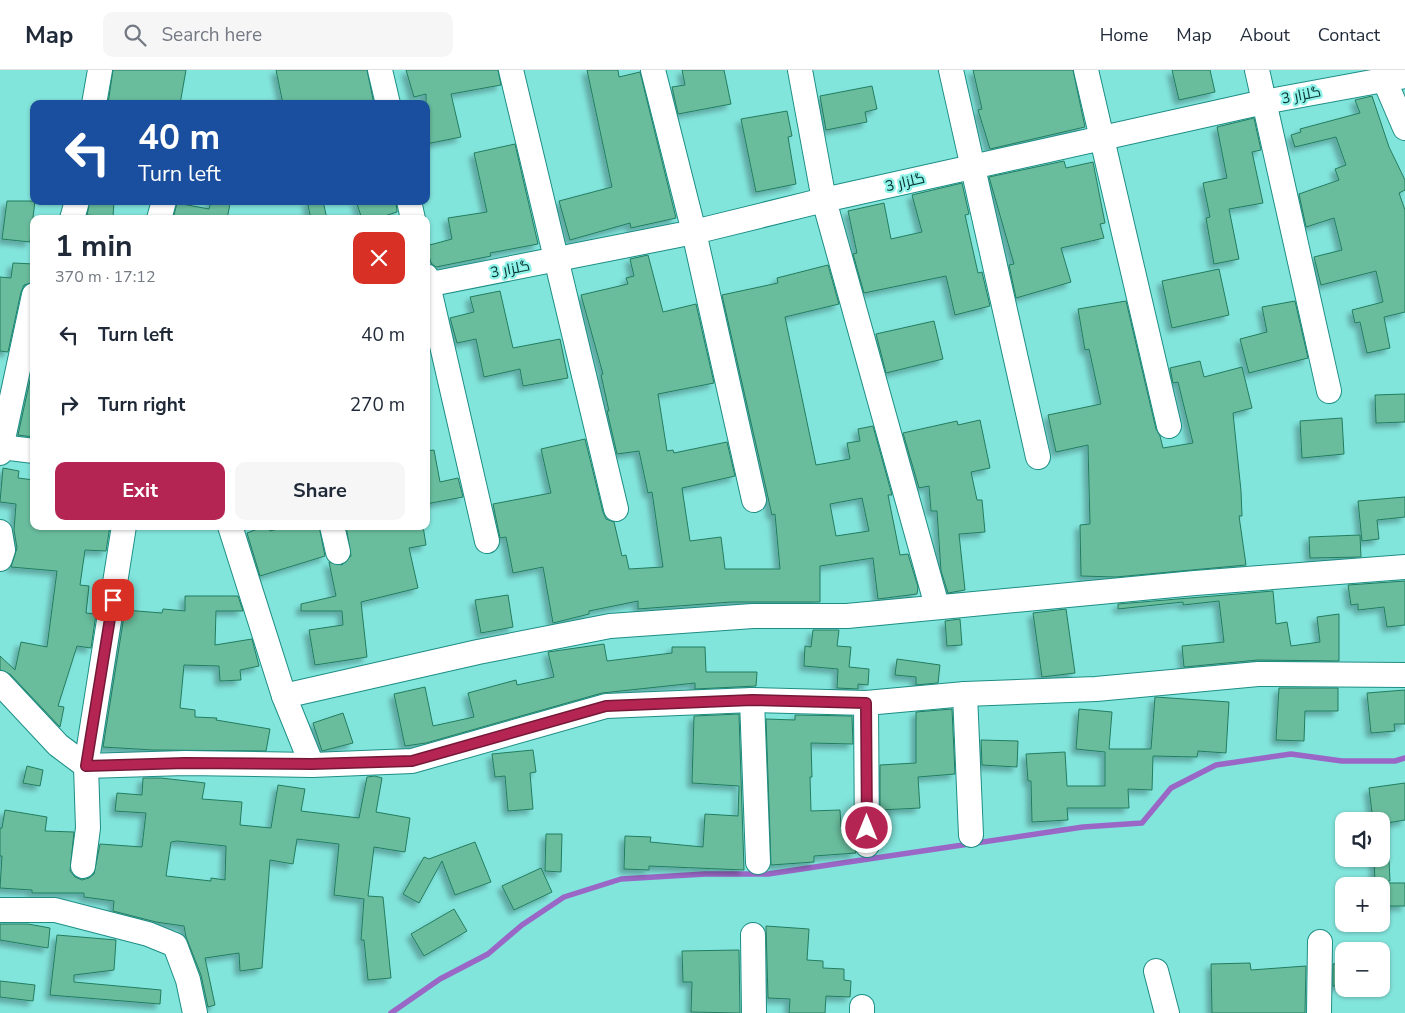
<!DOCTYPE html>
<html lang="en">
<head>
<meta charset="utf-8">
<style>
	:root { --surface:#fff; --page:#f6f6f7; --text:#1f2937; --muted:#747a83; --line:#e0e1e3; --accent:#b42554 }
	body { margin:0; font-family:"Nunito Sans",Cairo,sans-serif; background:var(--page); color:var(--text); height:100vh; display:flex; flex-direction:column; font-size:19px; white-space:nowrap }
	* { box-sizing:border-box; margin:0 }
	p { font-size:16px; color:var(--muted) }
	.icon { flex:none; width:28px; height:28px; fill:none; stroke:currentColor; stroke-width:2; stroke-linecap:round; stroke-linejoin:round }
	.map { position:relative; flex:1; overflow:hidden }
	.panel { position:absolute; left:30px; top:145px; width:400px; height:315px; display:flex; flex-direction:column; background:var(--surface); border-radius:10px; box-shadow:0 1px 4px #0004 }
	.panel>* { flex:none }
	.guide { position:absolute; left:30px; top:30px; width:400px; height:105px; border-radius:10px; box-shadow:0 1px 4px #0004; background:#1a4fa0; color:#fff; overflow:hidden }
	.fabs { position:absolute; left:1335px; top:742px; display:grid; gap:10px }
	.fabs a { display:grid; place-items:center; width:55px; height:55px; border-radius:10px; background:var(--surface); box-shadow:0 1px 4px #0004; font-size:25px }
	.pin { position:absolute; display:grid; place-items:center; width:42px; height:42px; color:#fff; margin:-21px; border-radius:10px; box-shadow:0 2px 8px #0006 }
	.me { position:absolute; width:55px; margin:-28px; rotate:0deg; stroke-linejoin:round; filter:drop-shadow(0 0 4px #0008) }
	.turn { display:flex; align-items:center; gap:18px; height:105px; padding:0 25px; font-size:22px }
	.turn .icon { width:65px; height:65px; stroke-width:2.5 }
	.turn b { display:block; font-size:35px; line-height:42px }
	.round { display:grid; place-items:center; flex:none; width:52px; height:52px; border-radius:10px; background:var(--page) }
	.head { display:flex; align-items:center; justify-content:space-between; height:85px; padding:0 25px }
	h1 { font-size:30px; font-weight:700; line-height:38px }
	.button { display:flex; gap:10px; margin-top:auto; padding:10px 25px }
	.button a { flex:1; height:58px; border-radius:10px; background:var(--accent); color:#fff; font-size:20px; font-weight:700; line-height:58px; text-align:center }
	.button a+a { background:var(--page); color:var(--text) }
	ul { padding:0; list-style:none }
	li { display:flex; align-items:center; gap:15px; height:70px; padding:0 25px }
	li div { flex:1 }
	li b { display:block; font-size:19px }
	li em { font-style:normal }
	header { display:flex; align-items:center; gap:30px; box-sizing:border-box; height:70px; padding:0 25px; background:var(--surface); border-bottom:1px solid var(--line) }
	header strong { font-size:24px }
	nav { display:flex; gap:28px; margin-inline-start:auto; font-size:18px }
	.search { width:350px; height:45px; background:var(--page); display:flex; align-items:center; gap:12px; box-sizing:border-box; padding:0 18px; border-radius:10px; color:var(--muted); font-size:19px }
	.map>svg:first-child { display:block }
</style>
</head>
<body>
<header>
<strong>Map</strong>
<div class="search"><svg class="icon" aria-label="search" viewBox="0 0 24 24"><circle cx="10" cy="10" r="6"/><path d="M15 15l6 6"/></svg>Search here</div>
<nav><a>Home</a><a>Map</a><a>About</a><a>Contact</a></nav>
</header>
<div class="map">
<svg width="1405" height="943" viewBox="0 0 1405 943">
	<defs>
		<filter id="shadow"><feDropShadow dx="-4.5" dy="4.5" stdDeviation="2.5" flood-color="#0004"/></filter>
	</defs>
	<rect width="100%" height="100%" fill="#82e5dc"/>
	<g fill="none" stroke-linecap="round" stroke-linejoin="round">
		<!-- stream -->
		<polyline stroke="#9a67c6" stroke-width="5.5" points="391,943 440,909 488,884 522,855 564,827 621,809 705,804 768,804 1083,757 1142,753 1171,718 1216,695 1291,684 1342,691 1395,691 1405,688"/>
	</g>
	<!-- building -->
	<g fill="#69bd9d" stroke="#237d60" fill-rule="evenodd" filter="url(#shadow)">
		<polygon points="113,0 186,0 180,34 108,34"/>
		<polygon points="276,0 367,0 374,34 283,34"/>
		<polygon points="406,0 498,0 501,15 451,24 461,67 426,74 426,24 414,27"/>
		<polygon points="587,0 618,0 619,7 640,2 676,148 631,158 630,153 570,170 559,131 612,117"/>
		<polygon points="682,0 724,0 731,34 678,44 672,17 685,15"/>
		<polygon points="973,0 1073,0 1085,57 990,79 978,40 982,39"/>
		<polygon points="1172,0 1210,0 1215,22 1179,30"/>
		<polygon points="872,16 877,39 865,42 867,52 826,60 820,26"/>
		<polygon points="1372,26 1389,77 1405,110 1405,120 1399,123 1405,140 1405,242 1384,247 1390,278 1367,283 1360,252 1355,253 1352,240 1383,232 1376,201 1321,215 1314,187 1342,180 1334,148 1306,157 1299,124 1339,110 1335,99 1346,95 1336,67 1295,77 1291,65 1301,62 1300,59 1360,43 1355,30"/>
		<polygon points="787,41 792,66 788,67 796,114 756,122 741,49"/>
		<polygon points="1254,48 1261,80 1252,82 1263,133 1229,139 1239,189 1214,194 1206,148 1210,147 1203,113 1227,108 1217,57"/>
		<polygon points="515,74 538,174 490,183 491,186 436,197 431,193 426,176 452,169 448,148 487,142 474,83"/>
		<polygon points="1064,91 1066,98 1093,92 1105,153 1100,154 1104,168 1061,178 1071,212 1016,228 1009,195 1014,194 989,107"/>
		<polygon points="962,113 969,144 965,145 978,203 982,202 990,236 955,245 946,206 864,223 853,184 857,183 848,141 884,133 891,169 922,162 912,125"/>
		<polygon points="7,131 35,131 30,172 2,169"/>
		<polygon points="90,131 114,131 113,147 87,145"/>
		<polygon points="211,131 230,134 227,149 173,149 177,133 209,139"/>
		<polygon points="307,131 323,131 327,149 311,149"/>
		<polygon points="356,131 396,131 397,142 375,149 362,149"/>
		<path d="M648,185L663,242L696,234L714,313L658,324L667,381L673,380L674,383L727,372L735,406L682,418L690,471L721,467L725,499H780L775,444L772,445L722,225L778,213L777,208L828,195L839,234L785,247L816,395L850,389L847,373L860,371L858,359L873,356L892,425H888L900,485L908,484L918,517L917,524L878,529L873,488L820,496V532H731L638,539V531L589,541V544L553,553L543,497L513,503L506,467L500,468L493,434L551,423L541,379L585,369L603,442L606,449L614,452L622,486L626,485L629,499L663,497L652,422L648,423L639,381L617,384L607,341H609L601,305L603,304L581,225L628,214L626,208L634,206L630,189ZM862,428L869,461L836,466L830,434Z"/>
		<polygon points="13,193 34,194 34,212 24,215 21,222 8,282 0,281 0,207 11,208"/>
		<polygon points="1219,199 1229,245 1172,258 1162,211"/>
		<polygon points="500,221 513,278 560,269 568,308 523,316 520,299 484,307 476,269 457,273 450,248 474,242 470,227"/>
		<polygon points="1126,231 1156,359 1160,366 1163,378 1193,373 1178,312 1173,313 1170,298 1200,291 1204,307 1242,297 1252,338 1233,343 1241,421 1242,446 1239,446 1246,495 1116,507 1081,506 1080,455 1090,454 1088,375 1056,382 1048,345 1101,334 1089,279 1085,280 1078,239"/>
		<polygon points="1295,231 1308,288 1249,303 1240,269 1267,262 1262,237"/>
		<polygon points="934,251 943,289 886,303 876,264"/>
		<polygon points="34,292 34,367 18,365"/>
		<polygon points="1405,324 1405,352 1376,353 1375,325"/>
		<polygon points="1342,348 1344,384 1302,388 1300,351"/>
		<polygon points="980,350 990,398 971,402 977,430 982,430 985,462 959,464 965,520 948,523 941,501 937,441 931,441 929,416 919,418 903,363 957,351 958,355"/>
		<polygon points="434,380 440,412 458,408 463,427 426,434 426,381"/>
		<polygon points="3,398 19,401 18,408 34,410 34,456 110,456 106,481 85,480 80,515 89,516 86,543 96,544 91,578 77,576 58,636 64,637 60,657 10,604 0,600 0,586 15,600 21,572 47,577 57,501 11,497 17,478 14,460 16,434 0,432"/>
		<polygon points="1405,427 1405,447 1377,450 1379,469 1362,471 1358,431"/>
		<polygon points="265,456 268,456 270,461 289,456 319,456 325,486 260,506 247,463"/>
		<polygon points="346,456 423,456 426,475 409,478 418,518 361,532 367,587 315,595 309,560 343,555 342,541 301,541 301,534 336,526 329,492 342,495 351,486"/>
		<polygon points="1360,465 1361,487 1310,488 1309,467"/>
		<polygon points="1405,511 1405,555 1387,557 1384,537 1358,540 1358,534 1351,535 1348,515"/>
		<polygon points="1273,521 1276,554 1287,552 1291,576 1320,572 1317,547 1339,544 1339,591 1258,590 1184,597 1182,576 1224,572 1219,531 1183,535 1183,532 1118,539 1118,534"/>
		<polygon points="508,525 513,557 481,563 475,530"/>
		<polygon points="185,526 238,526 243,541 216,541 215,575 252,569 259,596 240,600 241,610 220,611 219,596 184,595 180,638 195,640 195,647 217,648 216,650 270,659 266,681 153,680 103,677 125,540 162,543 163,539 185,541"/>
		<polygon points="1066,539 1075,603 1042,607 1033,543"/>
		<polygon points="960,549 962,575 947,576 945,551"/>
		<polygon points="813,560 839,560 837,576 851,577 849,597 869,599 868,615 858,614 858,619 837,618 838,599 804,596 805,576 811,577"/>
		<polygon points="604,574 607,591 672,583 672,577 705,577 706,602 757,602 756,616 695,619 695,613 602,623 426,673 405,676 394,624 425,617 433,656 474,647 468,623 516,610 517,615 554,607 548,582"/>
		<polygon points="897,589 940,595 938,613 916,615 916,607 895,605"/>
		<polygon points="1279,618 1338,618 1338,641 1305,641 1304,671 1276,670"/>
		<polygon points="1405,620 1405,654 1394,654 1395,661 1371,663 1367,623"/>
		<polygon points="1155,627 1229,632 1226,683 1198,681 1197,687 1153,686 1152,720 1128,719 1129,738 1067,738 1068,750 1032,752 1031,711 1028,711 1026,684 1065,682 1067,716 1105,716 1105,682 1076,679 1079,639 1112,642 1109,679 1151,679"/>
		<polygon points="952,639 955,704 918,707 920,738 880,740 880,695 916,693 916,642"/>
		<polygon points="343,643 353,673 322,681 313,653"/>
		<polygon points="739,644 744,800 649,796 649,800 624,799 625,766 651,767 650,772 703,777 705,744 738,746 739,716 692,713 694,646"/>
		<polygon points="795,645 852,646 853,674 811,673 812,707 810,707 811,741 840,740 841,757 853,756 853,775 856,783 814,786 814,792 771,795 766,649 795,650"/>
		<polygon points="981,670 1018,671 1017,697 982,695"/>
		<polygon points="533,680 536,702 530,703 533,739 508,741 505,706 495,707 492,684"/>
		<polygon points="27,696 43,700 40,716 23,713"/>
		<path d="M375,706L382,708L376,742L410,748L405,782L374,777L368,826L383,827L391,908L368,910L364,870H361L364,829L334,825L339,774L297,769L293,794L270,790L262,898L240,901L239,883L205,888L215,935L208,937L201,905L186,867L184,856L156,852L113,841L114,831L84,827V823H32V820L0,818L2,786H0V758H2L5,740L47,747L45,761L74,762L70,801L75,807L82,810L89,808L94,804L100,774L142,777L146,743L115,741L117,723L142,725L143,708H161L205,713L202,729L242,732L240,755L271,758L278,715L305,719L301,741L359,748L367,707ZM177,771L226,776L225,810L211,808V811L166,806L171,772Z"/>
		<polygon points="1405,713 1405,750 1381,754 1381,751 1373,751 1369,718"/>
		<polygon points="546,764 562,764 561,802 545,801"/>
		<polygon points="475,772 491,812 455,825 442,791 419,833 403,824 424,787 429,789"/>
		<polygon points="1374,789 1389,789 1390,811 1375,812"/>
		<polygon points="541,798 552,822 514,840 502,816"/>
		<rect x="1381" y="813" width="24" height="23"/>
		<polygon points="454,839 467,861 424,886 411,864"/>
		<polygon points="0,854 28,854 50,858 48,878 0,870"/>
		<polygon points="766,856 809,859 807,890 823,891 823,898 844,899 844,910 851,911 850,927 826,926 825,943 789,943 790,929 768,928"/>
		<polygon points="57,865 116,870 114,900 74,905 74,912 161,920 160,934 50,925"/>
		<polygon points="739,880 740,943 691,942 692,912 683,912 682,881"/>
		<polygon points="1250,893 1251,900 1306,896 1305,943 1212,943 1211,894"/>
		<polygon points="1344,893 1344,915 1333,916 1333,894"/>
		<polygon points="0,911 35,915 33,931 0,927"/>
	</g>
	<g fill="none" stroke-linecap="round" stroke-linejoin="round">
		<defs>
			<g id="minor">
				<polyline points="380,0 388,34"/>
				<polyline points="511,0 616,439"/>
				<polyline points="653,0 694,162 754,430"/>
				<polyline points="800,0 824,130 937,536"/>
				<polyline points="951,0 1038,387"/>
				<polyline points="1086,0 1169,356"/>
				<polyline points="1257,0 1329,321"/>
				<polyline points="1383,0 1384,9 1405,58"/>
				<polyline points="94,34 100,0"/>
				<polyline points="409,131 413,149"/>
				<polyline points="72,149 77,131"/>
				<polyline points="159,149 164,131"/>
				<polyline points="426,206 487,471"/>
				<polyline points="426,215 694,162 824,130 1264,32 1405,6"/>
				<polyline points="1,377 34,381"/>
				<polyline points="0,383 34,225"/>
				<polyline points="230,456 284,626 312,695"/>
				<polyline points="332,456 338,482"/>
				<polyline points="0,462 3,480 0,489"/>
				<polyline points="0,613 58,675 86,696 185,693 312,695 412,691 606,636 752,630 866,633 965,624 1096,619 1258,604 1405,605"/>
				<polyline points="965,624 971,765"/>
				<polyline points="284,626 478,582 610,556 753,546 847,546 1195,513 1405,497"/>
				<polyline points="752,630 758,792"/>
				<polyline points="866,633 867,775"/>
				<polyline points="83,796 88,758 86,696 124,456"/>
				<polyline points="0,840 55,840 148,864 175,875 188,910 195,943"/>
				<polyline points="753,865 754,943"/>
				<polyline points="1156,901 1167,943"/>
				<polyline points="862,943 862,937"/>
				<polyline points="1319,943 1320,872"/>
			</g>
		</defs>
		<!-- minor casing -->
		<use href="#minor" stroke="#1d8e85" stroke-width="26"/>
		<!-- minor -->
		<use href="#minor" stroke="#fff" stroke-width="24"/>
	</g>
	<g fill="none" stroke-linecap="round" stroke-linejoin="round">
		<defs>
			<polyline id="route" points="113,530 86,696 185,693 312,694 412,691 606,636 752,630 866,633 867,758"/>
		</defs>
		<!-- route casing -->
		<use href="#route" stroke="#751837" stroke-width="12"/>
		<!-- route -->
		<use href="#route" stroke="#b42554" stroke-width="9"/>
	</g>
	<g text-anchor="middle" stroke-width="4.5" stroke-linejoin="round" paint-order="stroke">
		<!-- street labels -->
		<g font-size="15" fill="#063430" stroke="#8ff3e9">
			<text transform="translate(1301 25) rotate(-11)" y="5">گلزار 3</text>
			<text transform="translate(905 112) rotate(-13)" y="5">گلزار 3</text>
			<text transform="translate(510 199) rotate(-11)" y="5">گلزار 3</text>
		</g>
	</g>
</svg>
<div class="fabs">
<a><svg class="icon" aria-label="sound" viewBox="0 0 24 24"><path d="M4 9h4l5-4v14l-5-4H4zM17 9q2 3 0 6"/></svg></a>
<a>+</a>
<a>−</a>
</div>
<div class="pin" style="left:113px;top:530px;background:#d93025"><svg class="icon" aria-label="arrive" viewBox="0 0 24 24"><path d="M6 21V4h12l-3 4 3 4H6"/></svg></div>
<svg class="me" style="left:867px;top:758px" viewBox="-20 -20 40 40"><circle r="17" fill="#b42554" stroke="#fff" stroke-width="3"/><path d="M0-11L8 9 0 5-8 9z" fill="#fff"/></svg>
<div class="guide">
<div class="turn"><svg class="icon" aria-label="left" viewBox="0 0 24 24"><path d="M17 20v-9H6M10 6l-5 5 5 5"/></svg><div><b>40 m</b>Turn left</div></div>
</div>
<section class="panel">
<div class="head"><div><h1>1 min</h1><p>370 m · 17:12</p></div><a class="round" style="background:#d93025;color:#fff"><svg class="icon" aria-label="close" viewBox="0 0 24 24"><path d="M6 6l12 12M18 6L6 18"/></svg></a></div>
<ul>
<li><svg class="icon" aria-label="left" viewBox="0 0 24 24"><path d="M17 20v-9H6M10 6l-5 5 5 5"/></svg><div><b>Turn left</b></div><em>40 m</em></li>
<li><svg class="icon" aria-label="right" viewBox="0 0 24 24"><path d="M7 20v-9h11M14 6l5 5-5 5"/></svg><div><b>Turn right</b></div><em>270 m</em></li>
</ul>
<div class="button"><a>Exit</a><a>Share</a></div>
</section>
</div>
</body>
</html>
